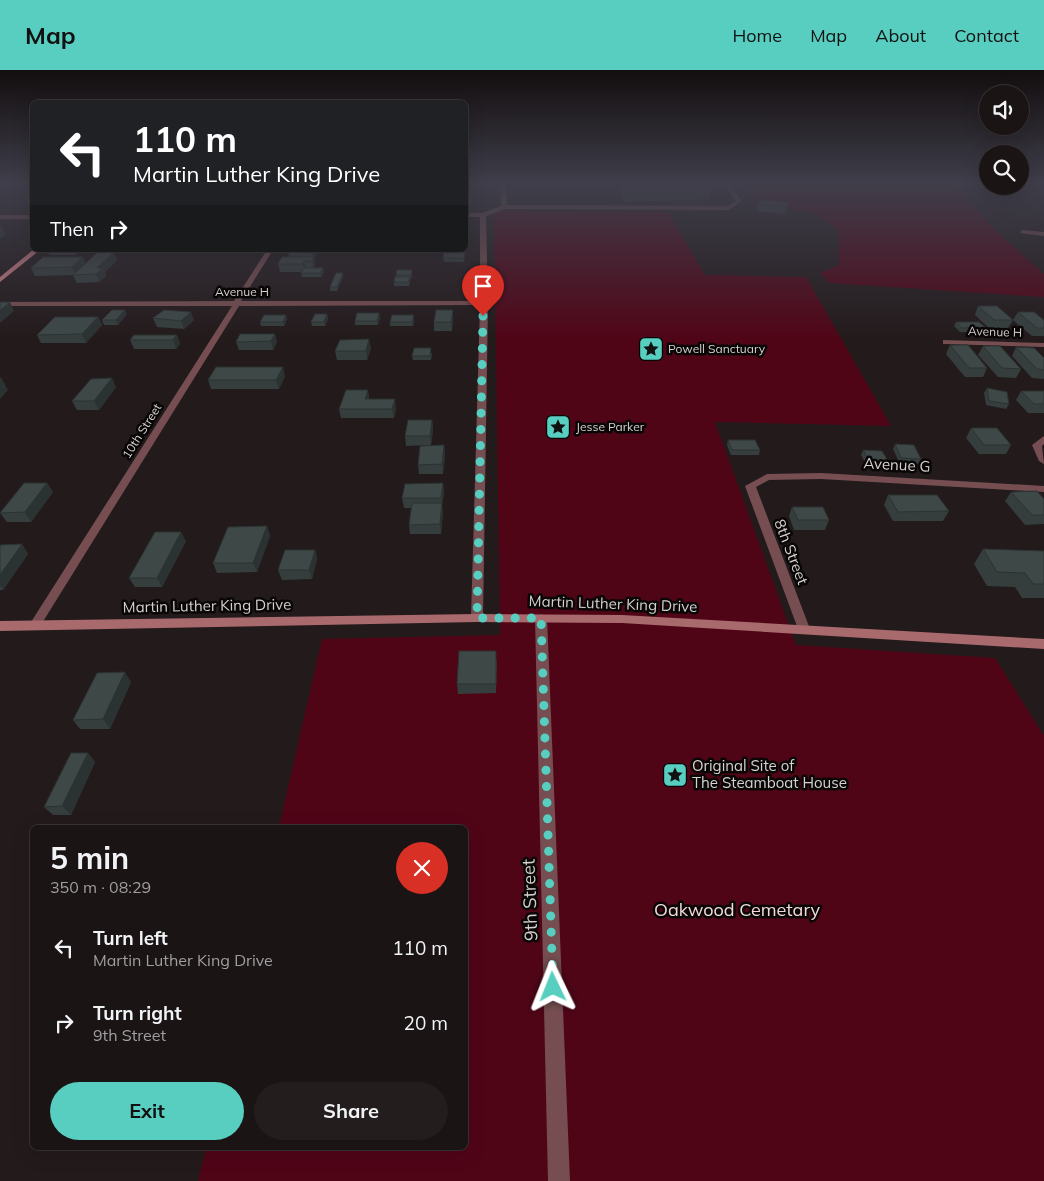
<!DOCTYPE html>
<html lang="en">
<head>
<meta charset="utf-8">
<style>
	:root { --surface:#1a1414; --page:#231d1d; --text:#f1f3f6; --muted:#9f9ea0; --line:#383334; --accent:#58cec0 }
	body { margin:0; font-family:Mulish,sans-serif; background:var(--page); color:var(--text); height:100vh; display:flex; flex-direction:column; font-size:19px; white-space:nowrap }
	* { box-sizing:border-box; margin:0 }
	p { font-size:16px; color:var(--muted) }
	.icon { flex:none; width:28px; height:28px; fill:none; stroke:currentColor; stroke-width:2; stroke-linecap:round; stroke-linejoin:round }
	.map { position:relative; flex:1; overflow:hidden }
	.panel { position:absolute; left:30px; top:755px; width:438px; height:325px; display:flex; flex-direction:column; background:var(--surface); border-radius:8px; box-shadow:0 5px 20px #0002,0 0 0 1px var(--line) }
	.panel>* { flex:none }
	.hud { position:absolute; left:30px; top:30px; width:438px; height:152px; border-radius:8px; box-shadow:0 5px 20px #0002,0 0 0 1px var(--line); background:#202124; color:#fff; overflow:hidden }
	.fabs { position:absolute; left:979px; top:15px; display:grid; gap:10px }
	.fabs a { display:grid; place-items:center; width:50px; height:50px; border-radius:50%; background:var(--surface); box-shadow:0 5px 20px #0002,0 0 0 1px var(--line); font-size:25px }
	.pin { position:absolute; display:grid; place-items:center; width:42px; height:42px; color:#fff; margin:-51px -21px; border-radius:50% 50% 50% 0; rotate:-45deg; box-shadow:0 0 5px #0007 }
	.pin .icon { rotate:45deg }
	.me { position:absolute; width:55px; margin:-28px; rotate:358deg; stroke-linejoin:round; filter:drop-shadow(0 0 4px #0008) }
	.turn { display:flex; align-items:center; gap:18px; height:105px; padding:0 20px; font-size:22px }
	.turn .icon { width:65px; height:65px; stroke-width:2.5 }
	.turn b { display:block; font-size:35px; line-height:42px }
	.then { display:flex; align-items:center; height:48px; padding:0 20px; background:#0003; gap:10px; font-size:19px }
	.round { display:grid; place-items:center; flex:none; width:52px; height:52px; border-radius:26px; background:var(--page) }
	.head { display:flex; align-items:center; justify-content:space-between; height:85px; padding:0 20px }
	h1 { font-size:30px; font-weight:700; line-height:38px }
	.action { display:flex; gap:10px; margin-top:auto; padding:10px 20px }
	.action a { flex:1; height:58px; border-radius:30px; background:var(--accent); color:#111; font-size:20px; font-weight:700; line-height:58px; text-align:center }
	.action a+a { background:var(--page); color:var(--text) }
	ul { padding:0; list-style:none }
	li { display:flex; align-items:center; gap:15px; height:75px; padding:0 20px }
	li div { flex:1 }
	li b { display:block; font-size:19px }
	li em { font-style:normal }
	header { display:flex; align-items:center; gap:30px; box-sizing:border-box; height:70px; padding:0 25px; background:var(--accent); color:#111 }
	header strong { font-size:24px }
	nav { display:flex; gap:28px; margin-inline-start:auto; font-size:18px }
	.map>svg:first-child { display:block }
</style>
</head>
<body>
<header>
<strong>Map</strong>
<nav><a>Home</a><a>Map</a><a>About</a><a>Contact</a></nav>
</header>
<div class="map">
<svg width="1044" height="1111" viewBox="0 0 1044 1111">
	<rect width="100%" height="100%" fill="#231a1b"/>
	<!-- green -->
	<g fill="#500517">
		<polygon points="741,113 957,113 959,120 994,159 1044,204 1044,227 830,213 820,203 839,195 839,161 818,144 757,133"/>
		<polygon points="503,141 668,142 705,205 806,207 891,356 715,352 796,575 995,588 1044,666 1044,1111 198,1111 206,1078 465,1078 465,758 279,757 322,569 500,565 494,142"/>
	</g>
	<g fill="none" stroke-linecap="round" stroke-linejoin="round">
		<!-- street -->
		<g fill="#764e51" fill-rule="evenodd">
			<polygon points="500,113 506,113 507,135 728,136 736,131 723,113 728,113 742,131 729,140 505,139 486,146 488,233 483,548 481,551 477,552 471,548 480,235 239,236 39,558 31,558 29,555 31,552 232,236 0,236 0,232 234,231 267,180 273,180 241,231 480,231 480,147 465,147 465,143 482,143 501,136"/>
			<rect x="0" y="145" width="32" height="4"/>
			<polygon points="1022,160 1044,162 1044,166 1020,163"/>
			<polygon points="943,270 1044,273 1044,277 946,274 943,274"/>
			<polygon points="1044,366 1044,374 1042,376 1044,394 1039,391 1032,375"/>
			<polygon points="821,403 1044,416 1044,422 821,409 769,410 756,417 810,559 804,564 798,559 745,416 767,404"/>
			<polygon points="541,544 547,548 570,1111 548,1111 535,548"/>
		</g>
		<!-- secondary -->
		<polygon fill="#a96a6e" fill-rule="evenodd" points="477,544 622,545 1044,569 1044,579 622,553 477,552 0,561 0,551"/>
		<!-- primary -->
		<polygon fill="#d07f85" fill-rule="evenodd" points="33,180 40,180 0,212 0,207"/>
	</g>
	<!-- wall -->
	<g fill="#353e3d">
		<polygon points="616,113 709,113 711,116 709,129 624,132"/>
		<polygon points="32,124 32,135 30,135 26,128"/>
		<polygon points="471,124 471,134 465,134 465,125"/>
		<polygon points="788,133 785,144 757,141 758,134"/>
		<polygon points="49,180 80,180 75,185 49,185 48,181"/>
		<polygon points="289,180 316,180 317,182 314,188 315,195 314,198 323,198 324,202 321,207 302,207 301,203 302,202 280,202 278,194 289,187 288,182"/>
		<polygon points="465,183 464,192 444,192 443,188"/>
		<polygon points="117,190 105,202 106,206 99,212 77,213 73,205 35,206 31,198"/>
		<polygon points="412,204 411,209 410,209 410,211 409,216 394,216 394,212 396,207 396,205"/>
		<polygon points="343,207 337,221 330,221 330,217"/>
		<polygon points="978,236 1013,250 1008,258 989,258 975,245"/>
		<polygon points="453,240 453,248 452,261 434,261 434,252"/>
		<polygon points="1018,242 1044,250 1044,266 1032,266 1013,250"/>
		<polygon points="379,243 380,247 378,255 355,255 355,251"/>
		<polygon points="127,244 118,255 104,255 102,250"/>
		<polygon points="327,244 328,249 325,256 312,256 311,252"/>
		<polygon points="98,247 102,255 86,273 41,273 37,265"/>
		<polygon points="153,248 194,250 184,259 157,257"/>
		<polygon points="287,249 284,256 261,256 260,252"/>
		<polygon points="414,249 413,256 390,256 390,252"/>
		<polygon points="956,252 985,257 983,262 960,262 954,256"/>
		<polygon points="240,264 277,272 273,280 239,280 236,272"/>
		<polygon points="177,265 180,274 176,279 134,279 130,270"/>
		<polygon points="950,275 987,298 983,307 965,307 946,284"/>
		<polygon points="983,276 1021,299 1016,308 998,307 978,285"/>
		<polygon points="1016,277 1044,288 1044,309 1032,308 1012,286"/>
		<polygon points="371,278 367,290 337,290 335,281"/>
		<polygon points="432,283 431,290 413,290 412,286"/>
		<polygon points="285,306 279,319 211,319 208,310"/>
		<polygon points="116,317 99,340 77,340 72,331"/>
		<polygon points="987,318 1009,334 1006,339 986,335 984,323"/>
		<polygon points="368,320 369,329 396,338 394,348 341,348 339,339"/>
		<polygon points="1021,321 1044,321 1044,343 1028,343 1016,330"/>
		<polygon points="432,350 433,359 431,375 406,376 405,366"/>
		<polygon points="971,358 1011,375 1006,384 979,384 966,368"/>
		<polygon points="728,370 760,380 759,385 731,385 727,375"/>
		<polygon points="895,374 921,389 919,394 899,392 893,379"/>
		<polygon points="444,375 445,385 443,404 419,404 418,395"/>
		<polygon points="863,380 890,394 888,399 868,398 861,385"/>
		<polygon points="47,413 53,422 31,452 7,452 0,443"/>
		<polygon points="443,413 444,423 442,436 443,442 441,464 410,464 409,455 411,438 404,438 402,428"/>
		<polygon points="1011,422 1044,429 1044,454 1025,455 1005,431"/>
		<polygon points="888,425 949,441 943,451 893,451 884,435"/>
		<polygon points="792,437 829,450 825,460 794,460 789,446"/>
		<polygon points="267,456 270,466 257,502 217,503 213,493"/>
		<polygon points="186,471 162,517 135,517 129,508"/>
		<polygon points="22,474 28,484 3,520 0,520 0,475"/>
		<polygon points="983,479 1044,481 1044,528 1022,528 1015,517 987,516 974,494"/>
		<polygon points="315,480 317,489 312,509 282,510 278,500"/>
		<polygon points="497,590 496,623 458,624 457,614"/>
		<polygon points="131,612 110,659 80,659 73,650"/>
		<polygon points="88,683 95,692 71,745 53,745 44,737"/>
	</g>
	<!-- shaded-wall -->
	<g fill="#2b3232">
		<polygon points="0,154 6,165 0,169"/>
		<polygon points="74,180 80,180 75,185 73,181"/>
		<polygon points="312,180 316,180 317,182 314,188 315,195 313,199 312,191 313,189 311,182"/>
		<polygon points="114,182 117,190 105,202 106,206 99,212 96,204 97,198"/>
		<polygon points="83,187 86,194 75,205 72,197"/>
		<polygon points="304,191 306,199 304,202 303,194"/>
		<polygon points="323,198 324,202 321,207 320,203"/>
		<polygon points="343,203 343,207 337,221 337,217"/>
		<polygon points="10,232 14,241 0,253 0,241"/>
		<polygon points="125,240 127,244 118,255 116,250"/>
		<polygon points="453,240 453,248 452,261 451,252"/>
		<polygon points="191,242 194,250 184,259 181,251"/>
		<polygon points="379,243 380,247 378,255 377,251"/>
		<polygon points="327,244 328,249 325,256 324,252"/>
		<polygon points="286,245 287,249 284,256 283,252"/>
		<polygon points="414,245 414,249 413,256 412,252"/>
		<polygon points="98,247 102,255 86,273 82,264"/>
		<polygon points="275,264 277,272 273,280 271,271"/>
		<polygon points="177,265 180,274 176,279 173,270"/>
		<polygon points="369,269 371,278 367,290 366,281"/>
		<polygon points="283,297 285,306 279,319 276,310"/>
		<polygon points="1,307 8,320 0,329 0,308"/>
		<polygon points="112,308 116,317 99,340 94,331"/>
		<polygon points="368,320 369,329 365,329"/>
		<polygon points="395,329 396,338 394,348 392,339"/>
		<polygon points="432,350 433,359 431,375 430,366"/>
		<polygon points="444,375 445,385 443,404 442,394"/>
		<polygon points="47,413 53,422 31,452 25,442"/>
		<polygon points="443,413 444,423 442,436 443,442 441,464 440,454"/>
		<polygon points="267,456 270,466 257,502 253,493"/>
		<polygon points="181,462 186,471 162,517 157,508"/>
		<polygon points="22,474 28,484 3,520 0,515 0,505"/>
		<polygon points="315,480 317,489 312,509 309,500"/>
		<polygon points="125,602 131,612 110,659 103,649"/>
		<polygon points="88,683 95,692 71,745 62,736"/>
	</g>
	<!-- building -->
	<g fill="#3e4847" stroke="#2b3232">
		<polygon points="623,113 709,113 711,116 625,118"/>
		<polygon points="32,124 32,128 26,128"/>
		<polygon points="471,124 470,130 465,130 465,125"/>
		<polygon points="760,130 788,133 787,136 758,134"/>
		<polygon points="49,180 74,180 73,181 48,181"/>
		<polygon points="289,180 312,180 311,182 288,182"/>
		<polygon points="98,182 114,182 97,198 103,198 96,204 73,205"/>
		<polygon points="444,183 465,183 464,188 443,188"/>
		<polygon points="43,187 83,187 72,197 31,198"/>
		<polygon points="282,187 314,187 312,191 304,191 303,194 278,194"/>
		<polygon points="304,198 323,198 320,203 301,203"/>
		<polygon points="397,200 412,200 411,205 396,205"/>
		<polygon points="336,203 343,203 337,217 330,217"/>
		<polygon points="395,207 410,207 408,212 394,212"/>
		<polygon points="0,232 10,232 0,241"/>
		<polygon points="978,236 997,236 1013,250 994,250"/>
		<polygon points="112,240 125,240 116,250 102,250"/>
		<polygon points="164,240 191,242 181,251 153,248"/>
		<polygon points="436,240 453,240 451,252 434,252"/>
		<polygon points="1018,242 1034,242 1044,250 1044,258 1037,258"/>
		<polygon points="357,243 379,243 377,251 355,251"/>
		<polygon points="315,244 327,244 324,252 311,252"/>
		<polygon points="264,245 286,245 283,252 260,252"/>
		<polygon points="392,245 414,245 412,252 390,252"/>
		<polygon points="55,247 98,247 82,264 37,265"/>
		<polygon points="956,252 979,252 985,257 962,258"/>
		<polygon points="240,264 275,264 271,271 236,272"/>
		<polygon points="134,265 177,265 173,270 130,270"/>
		<polygon points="369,269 366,281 335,281 340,270"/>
		<polygon points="950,275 968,275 987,298 969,298"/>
		<polygon points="983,276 1000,276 1021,299 1002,298"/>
		<polygon points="1016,277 1034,278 1044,288 1044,300 1037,299"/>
		<polygon points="414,278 431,278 430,286 412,286"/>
		<polygon points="216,297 283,297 276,310 208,310"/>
		<polygon points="112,308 94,331 72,331 91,309"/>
		<polygon points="987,318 1007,322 1009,334 989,331"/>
		<polygon points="346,320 368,320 365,329 395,329 392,339 339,339"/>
		<polygon points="1021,321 1044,321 1044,334 1034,334"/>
		<polygon points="408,350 432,350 430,366 405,366"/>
		<polygon points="971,358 997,358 1011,375 984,375"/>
		<polygon points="728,370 755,370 760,380 732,380"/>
		<polygon points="895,374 914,375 921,389 901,388"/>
		<polygon points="444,375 442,394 418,395 420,376"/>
		<polygon points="863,380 882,381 890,394 870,393"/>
		<polygon points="24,413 47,413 25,442 0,443"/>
		<polygon points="443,413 441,428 402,428 405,414"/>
		<polygon points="1037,421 1044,429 1044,445 1032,445 1011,422"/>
		<polygon points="888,425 937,425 949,441 898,442"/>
		<polygon points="412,433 442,433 440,454 409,455"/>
		<polygon points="792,437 823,437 829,450 798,450"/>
		<polygon points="267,456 253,493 213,493 228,457"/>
		<polygon points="155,462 181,462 157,508 129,508"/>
		<polygon points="22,474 0,505 0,475"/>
		<polygon points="983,479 1044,481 1044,514 1033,514 1025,503 997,502"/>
		<polygon points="285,480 315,480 309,500 278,500"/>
		<polygon points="459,581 496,581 496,614 457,614"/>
		<polygon points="125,602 103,649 73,650 97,603"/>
		<polygon points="71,683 88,683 62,736 44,737"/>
	</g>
	<!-- sky -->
	<linearGradient id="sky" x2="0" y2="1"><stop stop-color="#130e0f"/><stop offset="0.42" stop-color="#3f3e4a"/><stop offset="1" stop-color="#3f3e4a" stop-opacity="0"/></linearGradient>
	<rect width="1044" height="269" fill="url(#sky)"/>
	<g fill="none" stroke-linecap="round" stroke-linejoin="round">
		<!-- route -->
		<polyline stroke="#58cec0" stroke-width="9" stroke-dasharray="0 16.2" points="483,246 477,548 541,548 553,917"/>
	</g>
	<!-- icons -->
	<defs>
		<symbol id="sight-square" viewBox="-11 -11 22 22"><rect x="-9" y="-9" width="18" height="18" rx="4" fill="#58cec0" stroke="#090606"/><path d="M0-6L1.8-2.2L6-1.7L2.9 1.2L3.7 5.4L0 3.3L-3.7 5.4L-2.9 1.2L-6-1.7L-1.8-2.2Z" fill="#111"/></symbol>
	</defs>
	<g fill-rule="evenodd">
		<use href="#sight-square" x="637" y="265" width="28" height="28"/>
		<use href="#sight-square" x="544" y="343" width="28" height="28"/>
		<use href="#sight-square" x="661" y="691" width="28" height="28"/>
	</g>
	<g text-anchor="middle" stroke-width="5" stroke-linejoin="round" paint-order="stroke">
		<!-- far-street labels -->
		<g font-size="12" fill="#d6d0d0" stroke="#090606">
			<text x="242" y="226">Avenue H</text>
			<text transform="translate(995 262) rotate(2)" y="4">Avenue H</text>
			<text transform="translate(142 361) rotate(-58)" y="4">10th Street</text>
		</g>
		<!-- far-poi labels -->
		<g font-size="12" fill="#d6d0d0" stroke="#090606" text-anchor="start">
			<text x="668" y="283">Powell Sanctuary</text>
			<text x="576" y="361">Jesse Parker</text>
		</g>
		<!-- street labels -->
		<g font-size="15" fill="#d6d0d0" stroke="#090606">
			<text transform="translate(897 395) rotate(3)" y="5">Avenue G</text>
			<text transform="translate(791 482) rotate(69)" y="5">8th Street</text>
			<text transform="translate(613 534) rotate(2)" y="5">Martin Luther King Drive</text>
			<text transform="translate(207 536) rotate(-1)" y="5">Martin Luther King Drive</text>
		</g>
		<!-- poi labels -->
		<g font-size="15" fill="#d6d0d0" stroke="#090606" text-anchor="start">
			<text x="692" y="701">Original Site of<tspan x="692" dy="17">The Steamboat House</tspan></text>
		</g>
		<!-- near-street labels -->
		<g font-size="18" fill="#d6d0d0" stroke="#090606">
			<text transform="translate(530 830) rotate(-92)" y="6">9th Street</text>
		</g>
		<!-- near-park labels -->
		<g font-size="18" fill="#f4d9da" stroke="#090606">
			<text x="737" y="846">Oakwood Cemetary</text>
		</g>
	</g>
</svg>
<div class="fabs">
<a><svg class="icon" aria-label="sound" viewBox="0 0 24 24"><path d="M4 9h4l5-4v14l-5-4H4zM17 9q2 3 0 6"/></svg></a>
<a><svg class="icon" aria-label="search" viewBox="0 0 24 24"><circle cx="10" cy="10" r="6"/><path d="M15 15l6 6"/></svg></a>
</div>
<div class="pin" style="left:483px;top:246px;background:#d93025"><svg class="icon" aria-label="arrive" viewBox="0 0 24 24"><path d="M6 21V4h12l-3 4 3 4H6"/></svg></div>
<svg class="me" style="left:553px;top:917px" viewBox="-20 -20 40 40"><path d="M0-17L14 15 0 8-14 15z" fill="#58cec0" stroke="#fff" stroke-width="4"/></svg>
<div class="hud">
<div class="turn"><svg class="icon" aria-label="left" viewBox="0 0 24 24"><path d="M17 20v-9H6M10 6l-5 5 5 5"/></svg><div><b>110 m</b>Martin Luther King Drive</div></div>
<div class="then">Then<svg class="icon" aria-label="right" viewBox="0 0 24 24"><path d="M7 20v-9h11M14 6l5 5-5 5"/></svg></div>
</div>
<section class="panel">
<div class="head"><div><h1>5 min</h1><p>350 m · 08:29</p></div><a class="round" style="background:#d93025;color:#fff"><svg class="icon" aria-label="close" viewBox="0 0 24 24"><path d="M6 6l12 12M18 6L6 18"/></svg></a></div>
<ul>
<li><svg class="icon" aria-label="left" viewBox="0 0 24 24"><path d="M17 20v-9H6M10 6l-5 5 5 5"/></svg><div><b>Turn left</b><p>Martin Luther King Drive</p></div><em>110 m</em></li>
<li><svg class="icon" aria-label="right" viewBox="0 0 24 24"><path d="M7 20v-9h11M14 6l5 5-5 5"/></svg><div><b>Turn right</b><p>9th Street</p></div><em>20 m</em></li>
</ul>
<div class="action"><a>Exit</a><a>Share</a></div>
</section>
</div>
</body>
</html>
